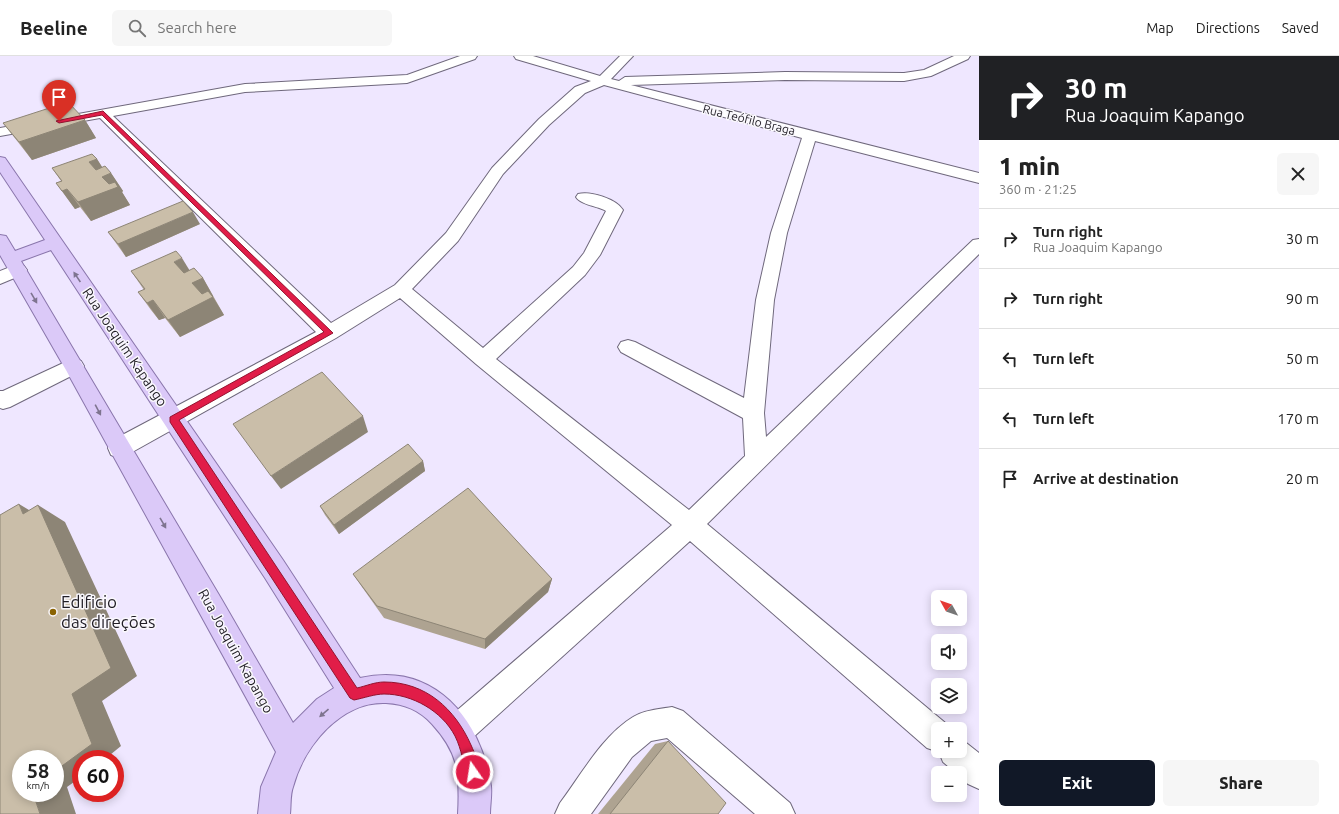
<!DOCTYPE html>
<html lang="en">
<head>
<meta charset="utf-8">
<style>
	:root { --surface:#fff; --page:#f6f6f6; --text:#222; --muted:#767676; --line:#e0e0e0; --accent:#111827 }
	body { margin:0; font-family:Ubuntu,sans-serif; background:var(--page); color:var(--text); height:100vh; display:flex; flex-direction:column; font-size:15px; white-space:nowrap }
	* { box-sizing:border-box; margin:0 }
	p { font-size:13px; color:var(--muted) }
	.icon { flex:none; width:22px; height:22px; fill:none; stroke:currentColor; stroke-width:2; stroke-linecap:round; stroke-linejoin:round }
	.map { position:relative; flex:1; overflow:hidden }
	.drawer { display:flex; flex-direction:column; background:var(--surface); width:360px }
	.drawer>* { flex:none }
	.top-card { background:#202124; color:#fff; overflow:hidden }
	.needle { width:26px; rotate:310deg }
	.tools { position:absolute; left:931px; top:534px; display:grid; gap:8px }
	.tools a { display:grid; place-items:center; width:36px; height:36px; border-radius:6px; background:var(--surface); box-shadow:0 2px 10px #0003; font-size:20px }
	.speed { position:absolute; left:12px; top:694px; display:flex; gap:8px; font-size:20px; font-weight:700; text-align:center }
	.speed>* { display:grid; place-content:center; width:52px; height:52px; border-radius:50%; background:var(--surface); box-shadow:0 2px 10px #0003; line-height:1 }
	.speed small { font-size:10px; font-weight:400 }
	.speed .limit { border:6px solid #d22; background:#fff; color:#111 }
	.pin { position:absolute; display:grid; place-items:center; width:34px; height:34px; color:#fff; margin:-41px -17px; border-radius:50% 50% 50% 0; rotate:-45deg; box-shadow:0 0 4px #0007 }
	.pin .icon { rotate:45deg }
	.me { position:absolute; width:44px; margin:-22px; rotate:347deg; stroke-linejoin:round; filter:drop-shadow(0 0 3px #0008) }
	.turn { display:flex; align-items:center; gap:14px; height:84px; padding:0 20px; font-size:18px }
	.turn .icon { width:52px; height:52px; stroke-width:2.5 }
	.turn b { display:block; font-size:28px; line-height:34px }
	.round { display:grid; place-items:center; flex:none; width:42px; height:42px; border-radius:6px; background:var(--page) }
	.summary { display:flex; align-items:center; justify-content:space-between; height:68px; padding:0 20px }
	h1 { font-size:24px; font-weight:800; line-height:30px }
	.action { display:flex; gap:8px; margin-top:auto; padding:8px 20px }
	.action a { flex:1; height:46px; border-radius:6px; background:var(--accent); color:#fff; font-size:16px; font-weight:800; line-height:46px; text-align:center }
	.action a+a { background:var(--page); color:var(--text) }
	ul { padding:0; list-style:none }
	li { display:flex; align-items:center; gap:12px; height:60px; padding:0 20px; border-top:1px solid var(--line) }
	li div { flex:1 }
	li b { display:block; font-size:15px }
	li em { font-style:normal }
	header { display:flex; align-items:center; gap:24px; box-sizing:border-box; height:56px; padding:0 20px; background:var(--surface); border-bottom:1px solid var(--line) }
	header strong { font-size:19px }
	nav { display:flex; gap:22px; margin-inline-start:auto; font-size:14px }
	.search { width:280px; height:36px; background:var(--page); display:flex; align-items:center; gap:10px; box-sizing:border-box; padding:0 14px; border-radius:6px; color:var(--muted); font-size:15px }
	main { display:flex; flex:1; min-height:0 }
	.map>svg:first-child { display:block }
</style>
</head>
<body>
<header>
<strong>Beeline</strong>
<div class="search"><svg class="icon" aria-label="search" viewBox="0 0 24 24"><circle cx="10" cy="10" r="6"/><path d="M15 15l6 6"/></svg>Search here</div>
<nav><a>Map</a><a>Directions</a><a>Saved</a></nav>
</header>
<main>
<div class="map">
<svg width="979" height="758" viewBox="0 0 979 758">
	<rect width="100%" height="100%" fill="#efe7ff"/>
	<g fill="none" stroke-linecap="round" stroke-linejoin="round">
		<defs>
			<g id="minor">
				<path d="M460,0H477L475,3L407,27L245,36L113,60L331,267L395,229L446,177L492,112L539,63L575,31L591,25L516,3L514,0H533L600,20L620,0H633L611,23L619,25L625,21L785,16L904,17L924,14L954,0H970L968,3L931,20L904,25L785,24L631,29L979,117V127L815,85L787,177L774,244L764,357L766,381L973,184L979,183V198L707,468L949,670L950,673H938V695H960V682L979,697V733L968,728L960,721V717H956L943,706L939,696L927,692L690,485L469,685L458,689L447,685L443,674L447,663L672,469L476,308L400,242L336,282L127,399L119,402L111,399L108,392L111,385L316,276L100,62L0,80V72L245,28L407,19ZM604,29L802,82L771,177L756,244L744,342L635,286L628,284L621,286L618,291L621,296L743,362L745,400L689,454L496,303L585,219L600,199L623,154C616,143 591,135 578,138L576,141C581,149 598,150 606,155L584,197L573,211L483,292L412,233L458,185L503,118L549,69L585,37Z"/>
				<polygon points="18,208 24,210 27,214 24,218 0,228 0,215"/>
				<polygon points="74,302 81,305 84,310 81,315 10,351 3,353 0,352 0,335 3,335"/>
				<path d="M672,651L683,655L790,747L795,758H755L667,682L651,685L632,701L591,758H555L560,747C581,719 603,679 633,661C644,654 660,653 672,651Z"/>
			</g>
			<path id="major" d="M0,101L5,102L283,504L360,622C434,605 481,663 491,730C492,739 490,749 490,758H458C459,741 459,726 456,709C452,693 443,680 432,668C419,654 405,648 386,647C341,645 304,690 293,731C290,739 291,749 290,758H258L261,731L276,696L66,314L0,199V179L6,180L15,195L45,184L0,116ZM51,194L265,522L334,632L317,643L293,667L222,544L21,205Z"/>
		</defs>
		<!-- minor casing -->
		<use href="#minor" stroke="#6f687c" stroke-width="2"/>
		<!-- major casing -->
		<use href="#major" stroke="#8a76ac" stroke-width="2"/>
		<!-- minor -->
		<use href="#minor" fill="#fff" fill-rule="evenodd"/>
		<!-- major -->
		<use href="#major" fill="#dbc9f8" fill-rule="evenodd"/>
	</g>
	<!-- wall -->
	<g fill="#aea391">
		<polygon points="85,64 96,82 32,104 3,67"/>
		<polygon points="97,103 102,111 111,117 123,135 122,136 130,149 91,165 80,151 75,153 56,127 61,125 52,112"/>
		<polygon points="200,168 126,201 108,176"/>
		<polygon points="190,214 203,222 224,259 180,281 165,262 159,264 151,254 138,236 144,234 131,215"/>
		<polygon points="423,405 425,415 339,478 325,459 320,450"/>
		<polygon points="353,518 552,523 548,536 485,593 384,562 362,531"/>
		<polygon points="668,685 718,758 598,758 655,688"/>
	</g>
	<!-- shaded-wall -->
	<g fill="#8d8576">
		<polygon points="85,64 96,82 32,104 19,86"/>
		<polygon points="97,103 107,119 111,117 123,135 122,136 130,149 91,165 78,146 89,106"/>
		<polygon points="67,133 80,151 75,153 62,135"/>
		<polygon points="193,156 200,168 126,201 118,188"/>
		<polygon points="182,202 193,220 185,224 174,206"/>
		<polygon points="203,222 213,240 203,245 192,227"/>
		<polygon points="213,241 224,259 180,281 168,264"/>
		<polygon points="153,244 165,262 159,264 147,247"/>
		<polygon points="363,360 368,376 281,433 271,420"/>
		<polygon points="423,405 425,415 339,478 334,469"/>
		<polygon points="19,448 44,463 38,449 65,466 137,620 102,645 121,690 105,703 81,703 81,721 67,731 76,758 40,758 33,737 55,737 55,715 72,638 23,458"/>
		<polygon points="552,523 548,536 485,593 485,583"/>
	</g>
	<!-- building -->
	<g fill="#cabea9" stroke="#8d8576">
		<polygon points="68,46 85,64 19,86 3,67"/>
		<polygon points="92,98 97,103 89,106 96,114 105,110 111,117 102,121 109,128 115,126 118,131 78,146 67,133 62,135 56,127 62,125 52,112"/>
		<polygon points="183,145 193,156 118,188 108,176"/>
		<polygon points="176,195 182,202 174,206 184,217 194,212 203,222 192,227 202,238 208,235 213,241 168,264 153,244 147,247 138,236 145,233 131,215"/>
		<polygon points="322,316 363,360 271,420 233,368"/>
		<polygon points="408,388 423,405 334,469 320,450"/>
		<polygon points="468,432 552,523 485,583 377,550 353,518"/>
		<polygon points="19,448 23,458 38,449 111,612 72,638 92,688 55,715 55,703 21,703 21,737 33,737 40,758 0,758 0,459"/>
		<polygon points="668,685 726,747 718,758 610,758"/>
	</g>
	<!-- one-way arrows -->
	<defs><path id="oneway-solid" d="M-6-.8H1V-3.2L6.5 0L1 3.2V.8H-6Z"/></defs>
	<g fill="#7e748f">
		<use href="#oneway-solid" transform="translate(77 221) rotate(-124)"/>
		<use href="#oneway-solid" transform="translate(34 242) rotate(60)"/>
		<use href="#oneway-solid" transform="translate(98 354) rotate(62)"/>
		<use href="#oneway-solid" transform="translate(163 467) rotate(60)"/>
		<use href="#oneway-solid" transform="translate(324 657) rotate(139)"/>
	</g>
	<!-- route -->
	<path fill="#e11d48" stroke="#92132f" d="M103,55L333,277L179,364L357,632C366,630 375,626 384,626C426,626 455,653 471,689C475,698 481,711 477,721L473,723L468,721C463,708 462,694 455,680C442,655 412,638 384,638C375,638 364,642 354,644L350,642L170,366V361L324,276L102,59L59,67L56,65Z"/>
	<!-- markers -->
	<circle fill="#8a6302" stroke="#faf8fd" stroke-width="1.5" cx="53" cy="556" r="4"/>
	<g text-anchor="middle" stroke-width="3" stroke-linejoin="round" paint-order="stroke">
		<!-- far-street labels -->
		<g font-size="12" fill="#211e26" stroke="#faf8fd">
			<text transform="translate(749 64) rotate(14)" y="4">Rua Teófilo Braga</text>
		</g>
		<!-- street labels -->
		<g font-size="14" fill="#211e26" stroke="#faf8fd">
			<text transform="translate(125 291) rotate(56)" y="5">Rua Joaquim Kapango</text>
			<text transform="translate(236 595) rotate(61)" y="5">Rua Joaquim Kapango</text>
		</g>
		<!-- near-poi labels -->
		<g font-size="17" fill="#211e26" stroke="#faf8fd" text-anchor="start">
			<text x="61" y="552">Edificio<tspan x="61" dy="20">das direções</tspan></text>
		</g>
	</g>
</svg>
<div class="tools">
<a><svg class="needle" viewBox="-14 -14 28 28"><path d="M0-13l5 13h-10z" fill="#e53935"/><path d="M0 13l5-13h-10z" fill="#767676"/></svg></a>
<a><svg class="icon" aria-label="sound" viewBox="0 0 24 24"><path d="M4 9h4l5-4v14l-5-4H4zM17 9q2 3 0 6"/></svg></a>
<a><svg class="icon" aria-label="layers" viewBox="0 0 24 24"><path d="M12 4l9 5-9 5-9-5zM3 14l9 5 9-5"/></svg></a>
<a>+</a>
<a>−</a>
</div>
<div class="speed"><div>58<small>km/h</small></div><div class="limit">60</div></div>
<div class="pin" style="left:59px;top:65px;background:#d93025"><svg class="icon" aria-label="arrive" viewBox="0 0 24 24"><path d="M6 21V4h12l-3 4 3 4H6"/></svg></div>
<svg class="me" style="left:473px;top:716px" viewBox="-20 -20 40 40"><circle r="17" fill="#e11d48" stroke="#fff" stroke-width="3"/><path d="M0-11L8 9 0 5-8 9z" fill="#fff"/></svg>
</div>
<section class="drawer">
<div class="top-card">
<div class="turn"><svg class="icon" aria-label="right" viewBox="0 0 24 24"><path d="M7 20v-9h11M14 6l5 5-5 5"/></svg><div><b>30 m</b>Rua Joaquim Kapango</div></div>
</div>
<div class="summary"><div><h1>1 min</h1><p>360 m · 21:25</p></div><a class="round"><svg class="icon" aria-label="close" viewBox="0 0 24 24"><path d="M6 6l12 12M18 6L6 18"/></svg></a></div>
<ul>
<li><svg class="icon" aria-label="right" viewBox="0 0 24 24"><path d="M7 20v-9h11M14 6l5 5-5 5"/></svg><div><b>Turn right</b><p>Rua Joaquim Kapango</p></div><em>30 m</em></li>
<li><svg class="icon" aria-label="right" viewBox="0 0 24 24"><path d="M7 20v-9h11M14 6l5 5-5 5"/></svg><div><b>Turn right</b></div><em>90 m</em></li>
<li><svg class="icon" aria-label="left" viewBox="0 0 24 24"><path d="M17 20v-9H6M10 6l-5 5 5 5"/></svg><div><b>Turn left</b></div><em>50 m</em></li>
<li><svg class="icon" aria-label="left" viewBox="0 0 24 24"><path d="M17 20v-9H6M10 6l-5 5 5 5"/></svg><div><b>Turn left</b></div><em>170 m</em></li>
<li><svg class="icon" aria-label="arrive" viewBox="0 0 24 24"><path d="M6 21V4h12l-3 4 3 4H6"/></svg><div><b>Arrive at destination</b></div><em>20 m</em></li>
</ul>
<div class="action"><a>Exit</a><a>Share</a></div>
</section>
</main>
</body>
</html>
